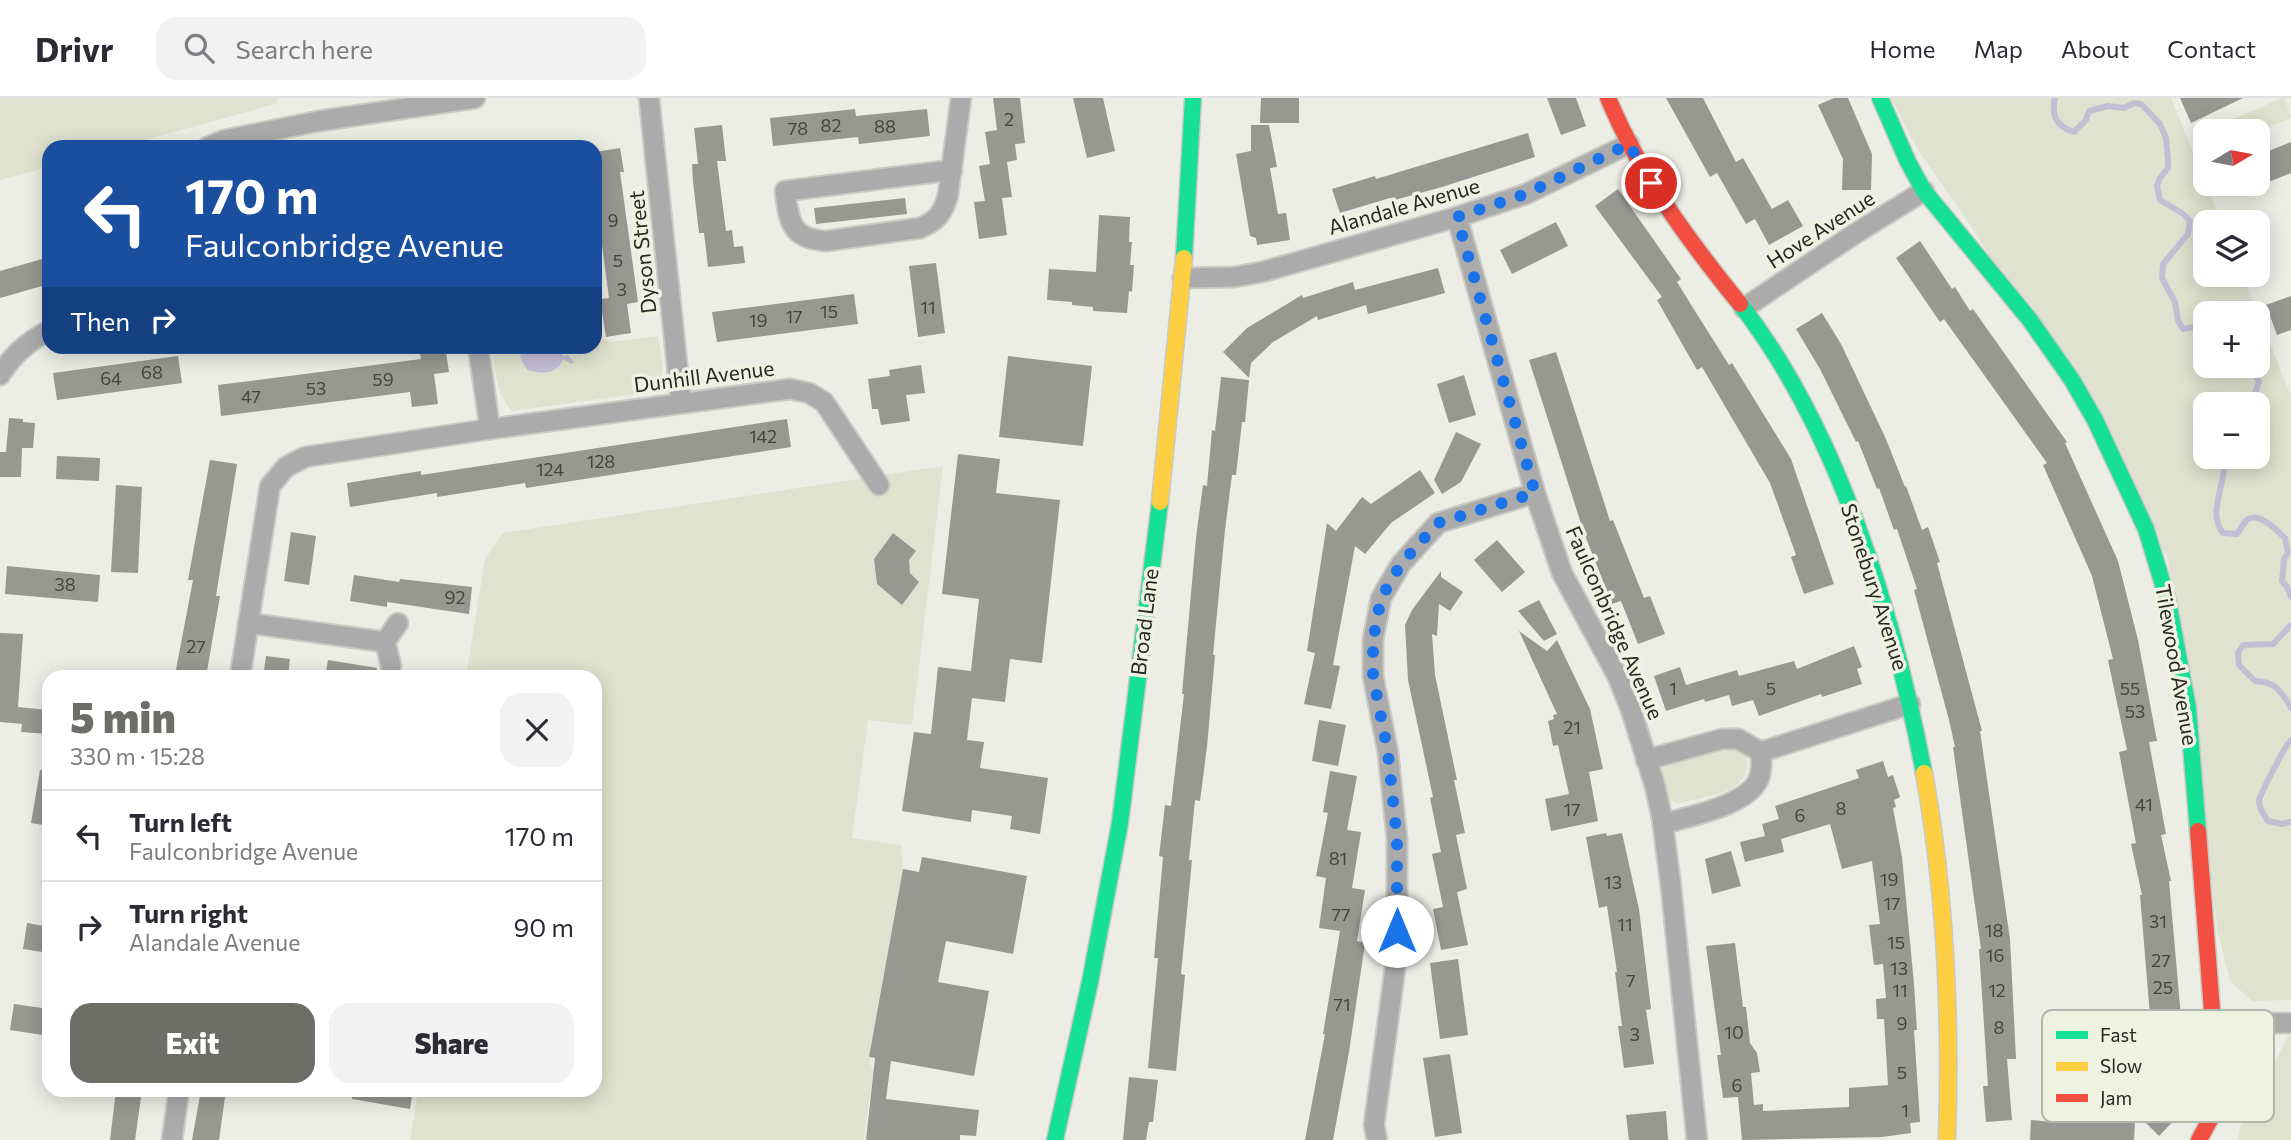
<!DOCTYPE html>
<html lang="en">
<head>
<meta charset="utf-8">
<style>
	:root { --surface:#fff; --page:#f2f2f3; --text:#2b2b33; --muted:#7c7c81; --line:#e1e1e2; --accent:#6d6e67 }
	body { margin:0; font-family:Commissioner,sans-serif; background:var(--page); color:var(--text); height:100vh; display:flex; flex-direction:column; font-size:26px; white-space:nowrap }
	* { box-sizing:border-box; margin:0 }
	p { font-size:23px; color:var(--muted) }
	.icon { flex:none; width:38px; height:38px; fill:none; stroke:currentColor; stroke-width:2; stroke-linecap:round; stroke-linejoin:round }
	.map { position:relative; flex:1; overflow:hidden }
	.drawer { position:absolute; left:42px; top:572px; width:560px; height:427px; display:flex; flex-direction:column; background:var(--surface); border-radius:21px; box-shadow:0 4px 18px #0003 }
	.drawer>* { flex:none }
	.banner { position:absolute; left:42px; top:42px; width:560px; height:214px; border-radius:21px; box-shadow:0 4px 18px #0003; background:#1a4fa0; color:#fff; overflow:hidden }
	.needle { width:46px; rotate:80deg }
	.fabs { position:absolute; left:2193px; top:21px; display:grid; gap:14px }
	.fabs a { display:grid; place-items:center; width:77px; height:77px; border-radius:14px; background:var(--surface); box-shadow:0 4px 18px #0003; font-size:35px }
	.pin { position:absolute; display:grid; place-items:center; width:60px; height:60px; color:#fff; margin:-30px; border:4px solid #fff; border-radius:50%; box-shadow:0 2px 7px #0007 }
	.me { position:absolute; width:77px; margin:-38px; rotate:0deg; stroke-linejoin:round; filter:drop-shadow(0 0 5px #0008) }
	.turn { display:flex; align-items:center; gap:24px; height:147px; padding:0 28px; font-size:32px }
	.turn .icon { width:91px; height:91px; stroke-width:2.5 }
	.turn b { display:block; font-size:49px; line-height:60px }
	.then { display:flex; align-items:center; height:66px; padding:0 28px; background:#0003; gap:14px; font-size:26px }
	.round { display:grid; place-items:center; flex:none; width:74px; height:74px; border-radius:21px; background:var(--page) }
	.overview { display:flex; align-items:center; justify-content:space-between; height:119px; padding:0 28px }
	h1 { font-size:42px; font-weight:800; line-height:52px; color:var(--accent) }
	.action { display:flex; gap:14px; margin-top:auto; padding:14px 28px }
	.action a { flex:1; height:80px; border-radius:21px; background:var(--accent); color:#fff; font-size:28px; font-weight:800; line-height:80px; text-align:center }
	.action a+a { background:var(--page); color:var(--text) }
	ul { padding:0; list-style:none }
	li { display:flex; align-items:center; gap:21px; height:91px; padding:0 28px; border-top:2px solid var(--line) }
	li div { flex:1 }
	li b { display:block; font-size:26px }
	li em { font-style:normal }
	header { display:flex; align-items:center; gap:42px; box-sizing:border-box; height:98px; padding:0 35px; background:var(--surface); border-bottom:2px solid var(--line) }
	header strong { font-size:33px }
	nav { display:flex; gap:38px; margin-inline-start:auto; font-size:24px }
	.search { width:490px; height:63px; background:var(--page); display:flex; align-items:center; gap:18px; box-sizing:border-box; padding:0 24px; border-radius:21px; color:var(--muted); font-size:26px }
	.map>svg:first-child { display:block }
</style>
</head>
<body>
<header>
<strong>Drivr</strong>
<div class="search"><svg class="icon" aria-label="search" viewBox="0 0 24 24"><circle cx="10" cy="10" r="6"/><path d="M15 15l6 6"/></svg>Search here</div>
<nav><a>Home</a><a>Map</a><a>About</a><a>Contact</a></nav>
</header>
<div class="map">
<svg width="2291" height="1042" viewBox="0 0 2291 1042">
	<rect width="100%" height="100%" fill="#eceee5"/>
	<!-- green -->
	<g fill="#dfe2ce" fill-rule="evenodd">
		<polygon points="0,0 277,0 278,5 120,49 49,49 49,69 0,82"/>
		<path d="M1891,0H2171L2222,124H2205V177H2243L2291,298V902L2252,903L2230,883L2218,834L2168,460L1975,134L1918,52ZM2205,215H2258V268H2205ZM2205,306H2258V359H2205Z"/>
		<polygon points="2282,0 2285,0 2291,20 2258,34 2205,33 2205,44 2201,35"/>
		<path d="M595,237L610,244L658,238C661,259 669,279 651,294L512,313C496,295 495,272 492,249L595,248Z"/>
		<polygon points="943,368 912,627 868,622 852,740 901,747 903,771 869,959 873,974 864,1042 410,1042 418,992 595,992 595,579 466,579 485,461 503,435"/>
		<path d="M1706,648H1744C1759,697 1712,696 1677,706L1664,698L1660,685L1663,670L1675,660Z"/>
		<polygon points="2291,938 2291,1042 2238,1042 2240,1030 2288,939"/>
	</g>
	<!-- water -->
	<path fill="#c4bed5" d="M524,248L555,249L563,258L568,257L574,264L571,266L563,261C557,277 542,276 527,272L520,259Z"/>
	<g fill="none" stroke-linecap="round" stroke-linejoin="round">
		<!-- stream -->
		<g stroke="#c4bed5" stroke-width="6">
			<path d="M2055,0C2051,18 2056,28 2074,34L2086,22L2089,13L2108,8L2124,10L2134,5L2141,6L2160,26L2166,40L2168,62V70L2160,80L2157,88L2160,102L2182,115L2190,123L2188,136L2163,166L2162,180L2175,204L2178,223L2183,231L2201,228L2205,230"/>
			<polyline points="2215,306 2230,299 2254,298 2259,284 2252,268"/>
			<path d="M2222,359C2230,384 2205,412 2223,435L2237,436C2240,432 2244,424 2248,421C2260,414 2277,433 2285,440L2288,455L2284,461L2282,483L2287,489L2291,499"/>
			<path d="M2291,527L2273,546L2243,547L2238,555L2239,567L2255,583C2275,583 2282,594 2291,610"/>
			<path d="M2291,642C2286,646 2259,698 2259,703C2259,711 2264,717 2268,723L2282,726L2291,724"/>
		</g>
	</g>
	<!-- building -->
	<g fill="#969891">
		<polygon points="993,0 1020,0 1025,45 1015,46 1017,62 1007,64 1012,99 1002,100 1007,137 979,141 974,104 985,103 979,68 990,66 985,34 997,32"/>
		<polygon points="1073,0 1103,0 1115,53 1087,60"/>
		<polygon points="1261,0 1299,0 1299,25 1260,25"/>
		<polygon points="1547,0 1576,0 1586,28 1561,37"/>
		<polygon points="1666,0 1703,0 1736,64 1743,60 1772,111 1788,102 1803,128 1769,147 1755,121 1746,126 1717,75 1710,79"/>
		<polygon points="1834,0 1848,0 1872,56 1871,92 1842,92 1843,61 1818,7"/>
		<polygon points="2180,0 2243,0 2191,25"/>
		<polygon points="855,11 856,18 927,11 930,38 859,46 858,39 773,48 770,20"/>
		<polygon points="722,27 726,63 717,63 726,133 732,132 734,149 743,148 745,165 708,169 704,135 699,135 693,84 692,66 698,66 694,30"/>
		<polygon points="1251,27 1269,27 1277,69 1270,70 1278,116 1286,115 1290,142 1257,147 1256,140 1250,138 1236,56 1251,53"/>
		<polygon points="1528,35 1535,59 1442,89 1391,103 1390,100 1340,115 1332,91 1375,78 1376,81"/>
		<polygon points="2291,44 2291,75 2258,88 2258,57"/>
		<polygon points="620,50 624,74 620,74 638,204 627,206 631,235 606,239 600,201 609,200 595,94 601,93 595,54"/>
		<polygon points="1618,91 1681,181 1677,184 1690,205 1729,267 1732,265 1791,361 1834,486 1804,496 1791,459 1796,457 1770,385 1702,269 1697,272 1657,202 1662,199 1595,108"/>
		<polygon points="905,100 907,116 816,126 814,110"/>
		<polygon points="1099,117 1130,119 1129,144 1132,144 1130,167 1134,167 1132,194 1129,193 1127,215 1093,213 1093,209 1072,207 1072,204 1047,202 1049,171 1096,174"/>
		<polygon points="1556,124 1568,148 1512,176 1500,152"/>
		<polygon points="1920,143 1952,191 1955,189 1970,213 1973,211 2067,344 2065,345 2118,463 2138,542 2157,643 2149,644 2166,736 2161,737 2171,783 2169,783 2186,976 2155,978 2140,797 2142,797 2131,746 2136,745 2119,654 2127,652 2108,562 2113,561 2092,478 2043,367 2047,365 1944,221 1940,224 1896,160"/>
		<polygon points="49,159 49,186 0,200 0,173"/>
		<polygon points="936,165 945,235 918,239 909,168"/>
		<polygon points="1438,170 1445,195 1368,216 1366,207 1318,222 1317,218 1273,244 1251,265 1249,280 1223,254 1247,230 1302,197 1303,200 1353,184 1355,192"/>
		<polygon points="854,196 858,226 717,244 712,214"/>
		<polygon points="2291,198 2291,232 2277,237 2266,207"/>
		<polygon points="1822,215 1841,246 1886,341 1905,389 1906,388 1922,432 1928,429 1940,464 1937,465 1982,633 1980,633 2010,841 2016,961 2007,961 2012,1022 1986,1024 1983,988 1988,988 1979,851 1981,851 1953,649 1955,649 1949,622 1914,492 1917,491 1897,431 1894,432 1879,390 1877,391 1858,343 1856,344 1820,271 1796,231"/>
		<polygon points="445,248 449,274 434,276 438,306 412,309 410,294 221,318 218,287 421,261 419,252"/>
		<polygon points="1556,254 1610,423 1613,422 1644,500 1650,498 1665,536 1638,546 1621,503 1612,506 1584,435 1529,262"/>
		<polygon points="178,258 182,285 57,302 53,275"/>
		<polygon points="1008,258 1092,268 1083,348 999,339"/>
		<polygon points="921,267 925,295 906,297 910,323 881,327 878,311 872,311 868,281 890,278 889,272"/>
		<polygon points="1464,277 1476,317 1449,325 1437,286"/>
		<polygon points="1221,279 1249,282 1245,324 1242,324 1236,377 1232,377 1225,432 1213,557 1215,557 1207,649 1200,703 1195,702 1189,762 1192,762 1181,876 1185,877 1176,973 1148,970 1158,860 1154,860 1163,759 1159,758 1165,707 1171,708 1184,596 1182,596 1196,440 1203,387 1207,388 1212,332 1215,333"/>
		<polygon points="9,320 23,321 23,324 35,325 33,350 22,350 21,379 0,379 0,354 6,354"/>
		<polygon points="787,321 791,349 526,390 525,385 437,399 437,395 350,409 347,385 421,373 421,377"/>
		<polygon points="1456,334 1481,346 1461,384 1442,396 1434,382"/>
		<polygon points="958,356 1000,361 996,395 1060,402 1042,565 1010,561 1005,604 972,600 967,642 984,644 980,670 1048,680 1040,736 1010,731 1012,718 972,712 971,724 902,713 914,634 931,636 938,569 971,573 979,501 942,496"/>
		<polygon points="57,358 100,360 99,383 56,381"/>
		<polygon points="210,362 237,366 216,498 220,498 206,579 186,579 175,577 193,482 188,482"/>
		<polygon points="1420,372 1435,395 1391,425 1365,456 1355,448 1333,567 1340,568 1331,611 1304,606 1315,555 1307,553 1327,425 1336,433 1362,399 1371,406"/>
		<polygon points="116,387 142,389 138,475 111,474"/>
		<polygon points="291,434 316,438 309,487 284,483"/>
		<polygon points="893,435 916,453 909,462 910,475 919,484 902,507 877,486 874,461"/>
		<polygon points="1497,442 1525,474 1502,494 1474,462"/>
		<polygon points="7,468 100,477 98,504 5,496"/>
		<polygon points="1441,473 1441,479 1463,494 1450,513 1439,506 1437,538 1432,536 1435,577 1457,682 1454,682 1465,735 1456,737 1467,791 1457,794 1468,847 1441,852 1433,811 1443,809 1432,756 1441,754 1430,700 1433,699 1408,582 1405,527 1412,512"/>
		<polygon points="354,477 399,484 400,481 472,489 469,516 387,504 387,509 350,503"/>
		<polygon points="1539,502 1557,536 1544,543 1518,513"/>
		<polygon points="1519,533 1547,553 1557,542 1590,611 1603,671 1589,674 1598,723 1551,733 1545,701 1569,696 1558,647 1553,648 1548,623 1554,621 1553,617 1557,616"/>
		<polygon points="0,535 23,536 18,609 49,612 47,636 21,634 22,626 0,624"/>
		<polygon points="1854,548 1862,569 1857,571 1862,586 1822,599 1821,596 1759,618 1753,602 1732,608 1729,597 1705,604 1704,601 1666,613 1654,578 1680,569 1686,587 1737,572 1739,578 1794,563 1797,571"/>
		<polygon points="266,558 290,561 288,579 263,579"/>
		<polygon points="328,562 377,570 376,579 325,579"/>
		<polygon points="1319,622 1346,627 1338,668 1312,663"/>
		<polygon points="1883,663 1888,679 1893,677 1900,699 1894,702 1896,709 1893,710 1902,759 1914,886 1917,932 1914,932 1920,1024 1910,1025 1911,1035 1882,1039 1742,1042 1738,999 1723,1000 1717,957 1721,957 1706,848 1735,845 1743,909 1746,909 1750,945 1757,955 1760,974 1751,975 1754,1007 1763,1006 1763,1013 1849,1009 1849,990 1888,987 1884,921 1877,921 1876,901 1886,900 1883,866 1874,867 1869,827 1880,826 1872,763 1842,771 1830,726 1781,741 1784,754 1745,764 1740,744 1765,738 1762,726 1779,721 1775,708 1859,680 1856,672"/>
		<polygon points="40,672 49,673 49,728 31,725"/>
		<polygon points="1330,673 1357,678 1347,732 1361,734 1352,790 1365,792 1357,843 1365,845 1349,954 1333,1042 1305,1042 1325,936 1323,936 1340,833 1319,830 1326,780 1316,778 1328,715 1323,714"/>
		<polygon points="1606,735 1607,738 1622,735 1639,811 1651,911 1646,912 1654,966 1624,970 1618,928 1622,928 1615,874 1617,874 1607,808 1599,810 1586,739"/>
		<polygon points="1731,753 1741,788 1712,796 1705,761"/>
		<polygon points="922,759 1027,778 1013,856 946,843 938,884 989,893 974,978 891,963 886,1001 979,1012 976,1038 960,1037 960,1042 866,1042 875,960 869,959 903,771 919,774"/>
		<polygon points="27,825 49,829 49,855 23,851"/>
		<polygon points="1458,861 1468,937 1440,941 1430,865"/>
		<polygon points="14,906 49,911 49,938 10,932"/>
		<polygon points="1450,956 1462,1035 1435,1039 1423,960"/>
		<polygon points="1129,979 1158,982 1153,1024 1149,1024 1146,1042 1123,1042"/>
		<polygon points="116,992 142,992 135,1042 110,1042"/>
		<polygon points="201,992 226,992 219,1042 192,1042"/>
		<polygon points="353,992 413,992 410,1011 352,1001"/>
		<polygon points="2162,993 2183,1013 2159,1038 2139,1018"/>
		<polygon points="1666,1013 1668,1042 1629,1042 1626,1017"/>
		<polygon points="2061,1019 2135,1023 2134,1042 2030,1042 2031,1022 2061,1025"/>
	</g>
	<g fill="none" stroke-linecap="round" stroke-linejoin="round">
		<defs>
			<g id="street">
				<polyline points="649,0 681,304"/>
				<polyline points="208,49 225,42 319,23 475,0"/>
				<path d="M952,72L785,93C789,124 791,141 826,143L920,130C937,123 943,115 948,97L961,0"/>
				<polyline points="1457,119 1535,395 1562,475 1618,579 1631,612 1655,688 1662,720 1671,789 1697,1042"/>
				<polyline points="1183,180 1234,179 1262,174 1457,119 1526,96 1629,46"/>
				<polyline points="1744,210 1856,135 1924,93"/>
				<polyline points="478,248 490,331"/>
				<path d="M0,277C11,259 29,242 49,233"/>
				<polyline points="248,525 385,544"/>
				<polyline points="391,568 385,544 398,525"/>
				<polyline points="240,579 270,388 286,369 305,359 490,331 790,291 809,295 824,304 879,387"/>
				<polyline points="1761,654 1910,606"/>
				<polyline points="1646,662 1722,641 1738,641 1761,654"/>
				<path d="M1663,726C1689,718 1753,707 1760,677C1762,670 1761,661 1761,654"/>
				<polyline points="2214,925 2291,925"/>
				<polyline points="172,1042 179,992"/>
				<polyline points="1377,1042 1374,1027 1397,856 1397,741 1388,655 1373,578 1373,542 1381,500 1401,466 1438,425 1535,395"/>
			</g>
			<g id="fast">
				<polyline points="1880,0 1908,64 1924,93 2030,222 2072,282 2095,322 2146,431 2168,503 2188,610 2198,733"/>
				<polyline points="1184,160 1193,0"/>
				<path d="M1740,206C1839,333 1894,518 1924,675"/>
				<polyline points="1055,1042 1090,884 1120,725 1160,404"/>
			</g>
			<g id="slow">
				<polyline points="1160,404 1184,160"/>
				<path d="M1924,675C1946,796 1951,919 1947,1042"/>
			</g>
			<g id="jam">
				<path d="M1608,0C1640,77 1688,142 1740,206"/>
				<polyline points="2198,733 2218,989 2211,1020 2199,1042"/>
			</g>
		</defs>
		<!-- street casing -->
		<use href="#street" stroke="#c8cac3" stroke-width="23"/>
		<!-- fast casing -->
		<use href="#fast" stroke="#c8cac3" stroke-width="19"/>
		<!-- slow casing -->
		<use href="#slow" stroke="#c8cac3" stroke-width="19"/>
		<!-- jam casing -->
		<use href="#jam" stroke="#c8cac3" stroke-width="19"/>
		<!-- street -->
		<use href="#street" stroke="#ababac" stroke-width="19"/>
		<!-- fast -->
		<use href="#fast" stroke="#16e098" stroke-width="16"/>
		<!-- slow -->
		<use href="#slow" stroke="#ffcf43" stroke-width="16"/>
		<!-- jam -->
		<use href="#jam" stroke="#f24e42" stroke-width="16"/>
	</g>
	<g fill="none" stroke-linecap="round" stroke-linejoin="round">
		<!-- route -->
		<polyline stroke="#1a73e8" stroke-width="12" stroke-dasharray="0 21.6" points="1397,833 1397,741 1388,655 1373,578 1373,542 1381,500 1401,466 1438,425 1535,395 1457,119 1526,96 1629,46 1651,85"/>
	</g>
	<g text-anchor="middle" stroke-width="7" stroke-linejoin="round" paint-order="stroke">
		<!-- number labels -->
		<g font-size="18" fill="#44453e">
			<text x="1009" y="28">2</text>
			<text x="831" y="34">82</text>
			<text x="885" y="35">88</text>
			<text x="798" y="37">78</text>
			<text x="613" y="129">9</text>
			<text x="618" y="169">5</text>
			<text x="622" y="198">3</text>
			<text x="928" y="216">11</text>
			<text x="829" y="220">15</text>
			<text x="794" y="225">17</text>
			<text x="758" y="229">19</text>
			<text x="152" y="281">68</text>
			<text x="111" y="287">64</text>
			<text x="383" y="288">59</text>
			<text x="316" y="297">53</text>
			<text x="251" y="305">47</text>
			<text x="763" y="345">142</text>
			<text x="601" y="370">128</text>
			<text x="550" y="378">124</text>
			<text x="65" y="493">38</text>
			<text x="455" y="506">92</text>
			<text x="196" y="555">27</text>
			<text x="1673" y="597">1</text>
			<text x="1771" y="597">5</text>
			<text x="2130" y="597">55</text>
			<text x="2135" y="620">53</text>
			<text x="1572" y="636">21</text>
			<text x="2144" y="713">41</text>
			<text x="1841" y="717">8</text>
			<text x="1572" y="718">17</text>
			<text x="1800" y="724">6</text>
			<text x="1338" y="767">81</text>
			<text x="1889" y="788">19</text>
			<text x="1613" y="791">13</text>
			<text x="1892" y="812">17</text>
			<text x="1341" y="823">77</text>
			<text x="2158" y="830">31</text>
			<text x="1625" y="833">11</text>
			<text x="1994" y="839">18</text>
			<text x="1896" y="851">15</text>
			<text x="1995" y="864">16</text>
			<text x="2161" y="869">27</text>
			<text x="1899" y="877">13</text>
			<text x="1631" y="889">7</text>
			<text x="2163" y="896">25</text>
			<text x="1900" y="899">11</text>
			<text x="1997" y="899">12</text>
			<text x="1342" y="913">71</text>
			<text x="1902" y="932">9</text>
			<text x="1999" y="936">8</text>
			<text x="1734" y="941">10</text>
			<text x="1635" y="943">3</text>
			<text x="1902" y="981">5</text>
			<text x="1737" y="994">6</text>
			<text x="1905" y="1019">1</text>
		</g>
		<!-- street labels -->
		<g font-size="21" fill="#282923" stroke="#eff2e1">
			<text transform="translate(1404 109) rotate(-16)" y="7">Alandale Avenue</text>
			<text transform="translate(1821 132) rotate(-33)" y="7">Hove Avenue</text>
			<text transform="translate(643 154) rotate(-96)" y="7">Dyson Street</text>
			<text transform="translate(704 279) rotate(-7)" y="7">Dunhill Avenue</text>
			<text transform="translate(1874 489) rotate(72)" y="7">Stonebury Avenue</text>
			<text transform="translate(1145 524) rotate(-83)" y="7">Broad Lane</text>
			<text transform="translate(1614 525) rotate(66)" y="7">Faulconbridge Avenue</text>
			<text transform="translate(2176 567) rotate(80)" y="7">Tilewood Avenue</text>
		</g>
	</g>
	<!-- legend -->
	<rect x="2042" y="912" width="232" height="112" rx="10" fill="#eff2e1" stroke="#b3b6a8" stroke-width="2"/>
	<rect x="2056" y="933" width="32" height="8" fill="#16e098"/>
	<rect x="2056" y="964" width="32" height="9" fill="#ffcf43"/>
	<rect x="2056" y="996" width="32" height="8" fill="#f24e42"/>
	<g font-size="19" fill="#282923">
		<text x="2100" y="944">Fast</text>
		<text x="2100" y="975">Slow</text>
		<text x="2100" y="1007">Jam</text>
	</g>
</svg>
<div class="fabs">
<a><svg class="needle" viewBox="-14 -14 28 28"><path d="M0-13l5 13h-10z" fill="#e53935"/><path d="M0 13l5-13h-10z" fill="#7c7c81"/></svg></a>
<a><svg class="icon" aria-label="layers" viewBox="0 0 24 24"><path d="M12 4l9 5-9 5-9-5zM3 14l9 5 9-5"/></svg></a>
<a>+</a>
<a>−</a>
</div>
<div class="pin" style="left:1651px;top:85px;background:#d93025"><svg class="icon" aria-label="arrive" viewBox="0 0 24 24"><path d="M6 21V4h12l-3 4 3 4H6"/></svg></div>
<svg class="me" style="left:1397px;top:833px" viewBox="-20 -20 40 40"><circle r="19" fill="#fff"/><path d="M0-13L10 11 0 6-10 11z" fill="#1a73e8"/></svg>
<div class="banner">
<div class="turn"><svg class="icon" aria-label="left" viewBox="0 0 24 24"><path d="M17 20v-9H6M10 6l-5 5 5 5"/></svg><div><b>170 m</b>Faulconbridge Avenue</div></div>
<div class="then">Then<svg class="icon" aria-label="right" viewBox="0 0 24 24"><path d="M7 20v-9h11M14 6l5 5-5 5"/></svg></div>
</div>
<section class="drawer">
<div class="overview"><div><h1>5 min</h1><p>330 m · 15:28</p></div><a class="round"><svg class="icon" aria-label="close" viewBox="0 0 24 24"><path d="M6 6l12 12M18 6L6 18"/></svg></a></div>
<ul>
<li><svg class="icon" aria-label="left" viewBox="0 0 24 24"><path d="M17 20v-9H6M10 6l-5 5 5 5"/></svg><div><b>Turn left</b><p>Faulconbridge Avenue</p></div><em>170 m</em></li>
<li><svg class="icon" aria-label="right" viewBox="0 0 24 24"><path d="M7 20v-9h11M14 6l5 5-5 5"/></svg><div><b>Turn right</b><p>Alandale Avenue</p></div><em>90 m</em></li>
</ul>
<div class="action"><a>Exit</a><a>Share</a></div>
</section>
</div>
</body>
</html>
